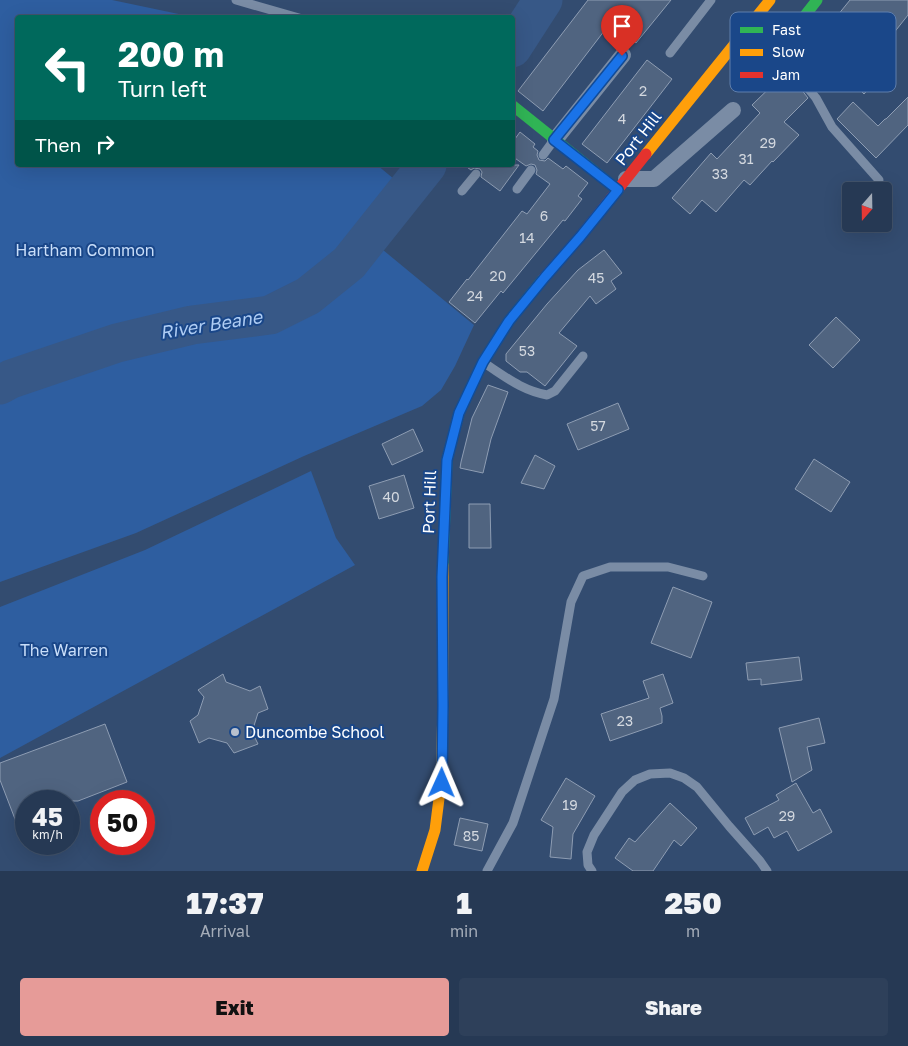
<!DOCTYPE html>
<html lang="en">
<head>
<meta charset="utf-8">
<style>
	:root { --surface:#263954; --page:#2e405a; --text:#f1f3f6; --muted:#a4acb8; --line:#42536b; --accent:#e69b98 }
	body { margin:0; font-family:"Golos Text",sans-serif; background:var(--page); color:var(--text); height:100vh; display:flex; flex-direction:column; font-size:19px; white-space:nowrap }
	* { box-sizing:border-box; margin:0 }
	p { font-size:16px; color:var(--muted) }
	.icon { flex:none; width:28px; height:28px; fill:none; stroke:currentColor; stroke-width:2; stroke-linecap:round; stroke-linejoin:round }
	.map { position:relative; height:871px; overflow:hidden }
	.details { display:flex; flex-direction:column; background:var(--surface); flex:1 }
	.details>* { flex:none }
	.banner { position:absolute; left:15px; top:15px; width:500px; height:152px; border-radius:5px; box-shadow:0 5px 20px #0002,0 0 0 1px var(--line); background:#00695c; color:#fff; overflow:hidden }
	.needle { width:32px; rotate:200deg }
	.tools { position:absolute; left:842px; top:182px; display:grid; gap:10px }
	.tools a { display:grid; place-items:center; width:50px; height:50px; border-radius:5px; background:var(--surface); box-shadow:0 5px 20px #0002,0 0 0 1px var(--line); font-size:25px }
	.speed { position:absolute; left:15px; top:790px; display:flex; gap:10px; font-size:25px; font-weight:700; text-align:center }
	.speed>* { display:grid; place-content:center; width:65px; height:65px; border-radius:50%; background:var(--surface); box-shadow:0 5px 20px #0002,0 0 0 1px var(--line); line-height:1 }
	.speed small { font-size:12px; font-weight:400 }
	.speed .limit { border:8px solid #d22; background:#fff; color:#111 }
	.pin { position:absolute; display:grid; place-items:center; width:42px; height:42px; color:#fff; margin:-51px -21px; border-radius:50% 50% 50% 0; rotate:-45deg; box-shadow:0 0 5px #0007 }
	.pin .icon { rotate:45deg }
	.me { position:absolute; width:55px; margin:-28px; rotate:1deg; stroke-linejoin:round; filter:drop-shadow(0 0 4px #0008) }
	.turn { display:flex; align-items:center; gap:18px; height:105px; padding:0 20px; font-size:22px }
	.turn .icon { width:65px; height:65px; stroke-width:2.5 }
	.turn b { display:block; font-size:35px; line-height:42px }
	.then { display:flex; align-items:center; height:48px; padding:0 20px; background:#0003; gap:10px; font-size:19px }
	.eta { display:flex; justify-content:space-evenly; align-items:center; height:85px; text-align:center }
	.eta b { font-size:30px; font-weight:800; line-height:35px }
	.cta { display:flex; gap:10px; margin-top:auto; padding:10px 20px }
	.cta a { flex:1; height:58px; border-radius:5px; background:var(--accent); color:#111; font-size:20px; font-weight:800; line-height:58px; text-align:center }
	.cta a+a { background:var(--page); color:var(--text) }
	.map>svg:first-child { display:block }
</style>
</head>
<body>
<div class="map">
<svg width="908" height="871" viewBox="0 0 908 871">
	<rect width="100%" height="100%" fill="#334c70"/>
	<!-- green -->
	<g fill="#2e5ea0">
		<polygon points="0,0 112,0 193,17 18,18 18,165 377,165 394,179 328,262 303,280 272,296 240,307 182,312 28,355 0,366"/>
		<polygon points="377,245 474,325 455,366 441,390 422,406 304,456 136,533 0,582 0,402 14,394 91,367 173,341 245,332 290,321 324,306 344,287"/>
		<polygon points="311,471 336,538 355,565 0,758 0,607 145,550"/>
	</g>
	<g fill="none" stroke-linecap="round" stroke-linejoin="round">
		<!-- river -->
		<g stroke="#375887" stroke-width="39">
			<polyline points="512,48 543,0"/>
			<polyline points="0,385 11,379 117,343 192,325 270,315 308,296 349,263 427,165"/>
		</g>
	</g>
	<!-- building -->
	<g fill="#506480" stroke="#8e9db3">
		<polygon points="588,0 671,0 636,43 611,22 543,111 518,91"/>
		<polygon points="850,0 908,0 908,15 889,39 886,37 861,68 875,82 864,94 832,62 812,84 802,71 792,62 809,44 812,47"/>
		<polygon points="647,60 672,79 607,163 582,144"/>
		<polygon points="785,73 793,79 808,98 784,122 799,135 773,162 772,161 750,185 744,180 716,212 702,200 690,214 672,198 711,153 717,159 760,113 752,105"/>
		<polygon points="908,97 908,125 876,158 837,119 853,102 878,126 885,119 886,119"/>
		<polygon points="520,132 535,144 533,147 538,151 537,155 539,160 545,161 548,158 563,169 566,166 588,183 578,196 582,199 565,221 563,220 503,293 501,291 475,323 449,302 467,279 468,280 522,211 527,214 550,184 536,174 537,170 535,165 531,164 526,166 512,156 512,143"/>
		<polygon points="464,165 519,165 500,191 481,177 482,172 480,169 474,168 471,170"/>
		<polygon points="604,250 622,273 611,281 616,289 596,304 590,296 559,333 577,346 545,386 527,372 520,372 506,361 506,354 547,304 578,270"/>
		<polygon points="836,317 860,340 833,368 809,345"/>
		<polygon points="488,385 508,392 491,439 483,473 460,468 461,462 472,418"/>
		<polygon points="618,403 629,429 578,450 567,424"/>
		<polygon points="413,429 423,451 392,465 382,444"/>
		<polygon points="535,455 555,466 544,489 521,483"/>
		<polygon points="814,459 850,482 831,512 795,489"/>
		<polygon points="404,475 414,508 379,519 369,486"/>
		<polygon points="469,504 490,504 491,548 469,548"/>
		<polygon points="673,587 712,602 691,658 651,643"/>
		<polygon points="799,657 802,680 761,685 761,679 748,680 746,663"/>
		<polygon points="223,674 226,682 250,691 260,686 268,709 258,713 252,732 258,744 234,753 227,743 209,738 199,743 190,721 198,715 204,697 198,690"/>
		<polygon points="663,674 673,703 660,708 662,716 662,723 610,741 601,714 649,698 643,681"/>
		<polygon points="819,718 825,743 807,747 812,770 792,782 779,728"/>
		<polygon points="105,724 127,782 78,801 26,801 26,845 25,845 0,780 0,763"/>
		<polygon points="566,778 595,796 573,834 571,859 550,857 553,827 541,820"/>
		<polygon points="796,783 813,813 820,809 832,832 798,851 787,831 774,838 768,827 754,835 745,818 779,800 776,795"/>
		<polygon points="670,803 697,828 681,846 674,840 653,871 633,871 615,858 629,838 635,842"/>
		<polygon points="460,818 488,824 482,851 454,845"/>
	</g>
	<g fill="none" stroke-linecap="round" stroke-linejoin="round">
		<!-- lane -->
		<g stroke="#7a8ca5" stroke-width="9">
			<polyline points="236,0 299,18"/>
			<polyline points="670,53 711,0"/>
			<polyline points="774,55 797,75 816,98 832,127 879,180"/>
			<polyline points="543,155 554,140"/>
			<polyline points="517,189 531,170"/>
			<polyline points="462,191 476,174"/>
			<path d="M484,363C506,377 521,390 547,395L555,391L583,356"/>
			<polyline points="487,871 513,823 554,699 571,602 583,576 610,567 668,567 703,576"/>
			<polyline points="592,871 588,865 587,852 594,835 622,792 635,780 650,774 670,773 684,778 697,787 729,826 760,861 767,871"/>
		</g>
		<!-- street -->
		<g stroke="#7a8ca5" stroke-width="16">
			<polyline points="555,140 623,55"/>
			<polyline points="626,179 654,179 733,110"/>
		</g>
		<!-- fast -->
		<g stroke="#30b455" stroke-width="11">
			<polyline points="754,74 774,55 817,0"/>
			<polyline points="512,105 618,190"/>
			<polyline points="443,565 447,460 459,413 483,362 509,321 543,279"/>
		</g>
		<!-- slow -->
		<g stroke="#ff9f0a" stroke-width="11">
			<polyline points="646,154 770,0"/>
			<polyline points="422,871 435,830 441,783 443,705 443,565"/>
		</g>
		<!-- jam -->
		<polyline stroke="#e5322d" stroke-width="11" points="543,279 580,237 646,154"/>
	</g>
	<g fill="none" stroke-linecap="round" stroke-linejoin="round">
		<defs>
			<polyline id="route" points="442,783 443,706 442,577 447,460 459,413 483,362 509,321 545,277 580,237 618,190 554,140 622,56"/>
		</defs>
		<!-- route casing -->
		<use href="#route" stroke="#114b97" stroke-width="12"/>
		<!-- route -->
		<use href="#route" stroke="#1a73e8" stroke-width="9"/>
	</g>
	<!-- markers -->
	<circle fill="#b8c0cd" stroke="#1a4789" stroke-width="2" cx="235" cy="732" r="5"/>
	<g text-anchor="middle" stroke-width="4" stroke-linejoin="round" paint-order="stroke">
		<!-- number labels -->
		<g font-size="14" fill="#d3d8df">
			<text x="643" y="96">2</text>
			<text x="622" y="124">4</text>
			<text x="768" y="148">29</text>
			<text x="746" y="164">31</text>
			<text x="720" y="179">33</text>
			<text x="544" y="221">6</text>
			<text x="527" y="243">14</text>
			<text x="498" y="281">20</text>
			<text x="596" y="283">45</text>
			<text x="475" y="301">24</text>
			<text x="527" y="356">53</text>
			<text x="598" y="431">57</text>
			<text x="391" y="502">40</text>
			<text x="625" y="726">23</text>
			<text x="570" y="810">19</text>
			<text x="787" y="821">29</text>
			<text x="471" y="841">85</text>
		</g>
		<!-- street labels -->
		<g font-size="16" fill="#fff" stroke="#1a4789">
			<text transform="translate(638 138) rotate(-52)" y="6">Port Hill</text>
			<text transform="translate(429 502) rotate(-88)" y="6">Port Hill</text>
		</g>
		<!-- park labels -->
		<g font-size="16" fill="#c9def9" stroke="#1a4789">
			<text x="85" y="256">Hartham Common</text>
			<text x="64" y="656">The Warren</text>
		</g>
		<!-- poi labels -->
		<g font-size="16" fill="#fff" stroke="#1a4789" text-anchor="start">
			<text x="245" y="738">Duncombe School</text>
		</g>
		<!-- water labels -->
		<g font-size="18" font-style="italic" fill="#afcdf4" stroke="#1a4789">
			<text transform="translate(211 325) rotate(-9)" y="6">River Beane</text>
		</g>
	</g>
	<!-- legend -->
	<rect x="730" y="12" width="166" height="80" rx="8" fill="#1a4789" stroke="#5f7eac" stroke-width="1"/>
	<rect x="740" y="27" width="23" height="6" fill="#30b455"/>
	<rect x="740" y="49" width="23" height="7" fill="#ff9f0a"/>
	<rect x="740" y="72" width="23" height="6" fill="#e5322d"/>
	<g font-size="14" fill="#fff">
		<text x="772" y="35">Fast</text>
		<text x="772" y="57">Slow</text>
		<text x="772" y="80">Jam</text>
	</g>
</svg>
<div class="tools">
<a><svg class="needle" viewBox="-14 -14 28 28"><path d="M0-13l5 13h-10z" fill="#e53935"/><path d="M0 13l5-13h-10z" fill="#a4acb8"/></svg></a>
</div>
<div class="speed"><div>45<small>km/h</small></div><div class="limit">50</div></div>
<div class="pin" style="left:622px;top:56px;background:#d93025"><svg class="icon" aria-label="arrive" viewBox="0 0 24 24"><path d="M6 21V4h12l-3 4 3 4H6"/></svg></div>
<svg class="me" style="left:442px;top:783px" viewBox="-20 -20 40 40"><path d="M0-17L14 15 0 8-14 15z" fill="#1a73e8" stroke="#fff" stroke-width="4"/></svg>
<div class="banner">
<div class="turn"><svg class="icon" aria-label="left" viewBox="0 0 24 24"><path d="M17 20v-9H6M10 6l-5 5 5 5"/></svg><div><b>200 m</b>Turn left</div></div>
<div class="then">Then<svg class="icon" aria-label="right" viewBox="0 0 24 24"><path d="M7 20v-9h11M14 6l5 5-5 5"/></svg></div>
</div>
</div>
<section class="details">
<div class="eta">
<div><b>17:37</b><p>Arrival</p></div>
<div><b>1</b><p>min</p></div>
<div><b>250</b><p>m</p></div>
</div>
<div class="cta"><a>Exit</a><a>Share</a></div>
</section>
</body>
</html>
